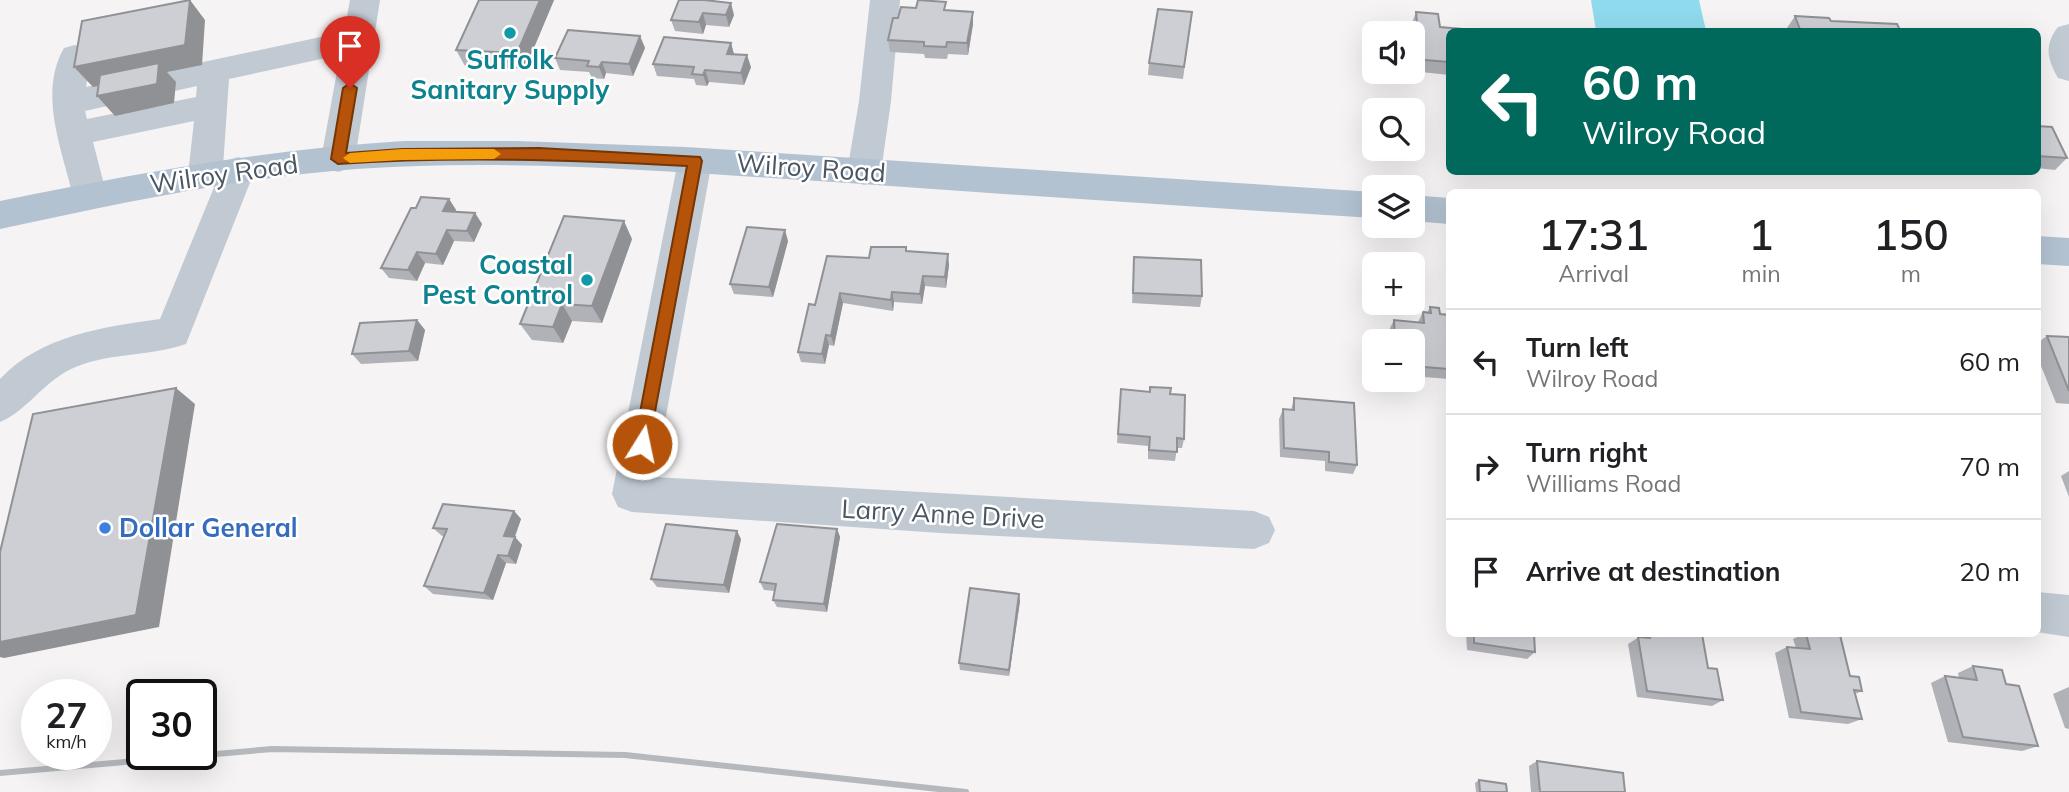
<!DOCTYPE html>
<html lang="en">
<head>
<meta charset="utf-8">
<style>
	:root { --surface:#fff; --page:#f6f6f6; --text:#202124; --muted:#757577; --line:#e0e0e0 }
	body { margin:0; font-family:Mulish,sans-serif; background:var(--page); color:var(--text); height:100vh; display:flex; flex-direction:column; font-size:26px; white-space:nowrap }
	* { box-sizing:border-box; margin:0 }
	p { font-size:23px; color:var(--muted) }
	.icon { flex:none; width:38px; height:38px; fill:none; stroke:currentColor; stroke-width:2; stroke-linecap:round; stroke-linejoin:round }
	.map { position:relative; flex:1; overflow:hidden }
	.panel { position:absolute; left:1446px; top:189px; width:595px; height:448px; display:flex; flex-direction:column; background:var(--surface); border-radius:10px; box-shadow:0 7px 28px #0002 }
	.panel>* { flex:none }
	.guide { position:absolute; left:1446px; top:28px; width:595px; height:147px; border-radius:10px; box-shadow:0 7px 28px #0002; background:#00695c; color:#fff; overflow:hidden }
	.controls { position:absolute; left:1362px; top:21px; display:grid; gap:14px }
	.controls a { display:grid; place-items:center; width:63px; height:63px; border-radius:10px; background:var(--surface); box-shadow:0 7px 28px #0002; font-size:35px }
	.speed { position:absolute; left:21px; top:679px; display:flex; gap:14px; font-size:35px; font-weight:700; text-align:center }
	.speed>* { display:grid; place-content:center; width:91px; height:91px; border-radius:50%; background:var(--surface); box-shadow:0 7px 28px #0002; line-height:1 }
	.speed small { font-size:18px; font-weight:400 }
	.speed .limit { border:4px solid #111; border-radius:10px; background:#fff; color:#111 }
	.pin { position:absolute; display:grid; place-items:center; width:60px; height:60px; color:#fff; margin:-72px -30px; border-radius:50% 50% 50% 0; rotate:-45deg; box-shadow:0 0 7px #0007 }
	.pin .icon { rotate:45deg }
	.me { position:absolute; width:77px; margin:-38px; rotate:10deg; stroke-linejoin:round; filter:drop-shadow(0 0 5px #0008) }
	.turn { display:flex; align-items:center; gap:24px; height:147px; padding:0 21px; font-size:32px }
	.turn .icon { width:91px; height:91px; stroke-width:2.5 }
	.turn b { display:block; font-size:49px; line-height:60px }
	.eta { display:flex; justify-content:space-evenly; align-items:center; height:119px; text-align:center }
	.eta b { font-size:42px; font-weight:600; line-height:49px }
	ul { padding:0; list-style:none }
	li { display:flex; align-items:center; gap:21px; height:105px; padding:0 21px; border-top:2px solid var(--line) }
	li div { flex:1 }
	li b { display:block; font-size:26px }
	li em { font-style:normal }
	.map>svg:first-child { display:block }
</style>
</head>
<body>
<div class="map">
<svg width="2069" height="792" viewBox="0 0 2069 792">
	<rect width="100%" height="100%" fill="#f5f3f3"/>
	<!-- water -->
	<polygon fill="#90daee" points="1591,0 1699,0 1706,31 1596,31"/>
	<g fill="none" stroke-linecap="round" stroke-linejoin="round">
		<!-- minor -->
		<g fill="#c1cad2" fill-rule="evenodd">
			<path d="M350,0H380L355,159L350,168L338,172L326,168L321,159L340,55L229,79L223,167L226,161L238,157L250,161L255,170L186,344C149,357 105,352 69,370C42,384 24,413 0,422V379C41,335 104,327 160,319L215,185L205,188L193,184L188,175L194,121L93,142L107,196L102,205L90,209L78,205L73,196C62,150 38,93 64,48L75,45L86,48L91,56L86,87L344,32ZM197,86L196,97L87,119L85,111Z"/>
			<polygon points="870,0 900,0 891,101 881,172 876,181 864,185 852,181 847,172 859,101"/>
			<path d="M2069,24V81L2058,78C2047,59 2044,45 2058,27Z"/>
			<polygon points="695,148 707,152 712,161 655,477 1254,511 1269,517 1275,530 1269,543 1254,549 940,533 632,512 618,507 612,494 678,161 683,152"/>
			<polygon points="2037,592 2069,595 2069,637 2037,632"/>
		</g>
		<!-- major -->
		<g fill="#b3c2d1" fill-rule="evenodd">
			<path d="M404,141H517L686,147L1374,192V218C1194,207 1014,195 834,182C675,172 515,158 356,169C236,178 117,204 0,229V201C134,174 267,149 404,141Z"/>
			<polygon points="1412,195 1449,198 1449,224 1412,221"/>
			<polygon points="2037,236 2069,238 2069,266 2037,264"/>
		</g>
		<!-- rail -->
		<polyline stroke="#b5b8bd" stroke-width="6" points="0,773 272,749 625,755 966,792"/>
	</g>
	<!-- wall -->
	<g fill="#b0b2b7">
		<polygon points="554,0 525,69 465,66 456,50"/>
		<polygon points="712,2 734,15 729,27 706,25 703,34 675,31 671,20"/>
		<polygon points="947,10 973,24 968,55 948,54 947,59 925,58 924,54 890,52 888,40 898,18"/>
		<polygon points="1192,12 1183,79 1148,75 1149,63"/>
		<polygon points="1416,12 1449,32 1449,75 1412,71 1412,33 1374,33 1374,65 1366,64 1365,39 1369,27 1402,30 1404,22 1412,23"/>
		<polygon points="1795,16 1831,21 1901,32 1788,32 1787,28"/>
		<polygon points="640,36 645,48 633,76 606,73 604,79 592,78 589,72 560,70 555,58"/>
		<polygon points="731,43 734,54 751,67 744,85 709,82 707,86 696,85 694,79 657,76 653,64"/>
		<polygon points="2037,126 2067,158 2055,170 2037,168"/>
		<polygon points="449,199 456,210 455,212 475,213 482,224 474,242 454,241 443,265 425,263 417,281 389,278 381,268 416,208"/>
		<polygon points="632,239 602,323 572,321 563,343 532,340 520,324"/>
		<polygon points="788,241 773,297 734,294 730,284"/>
		<polygon points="907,251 949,265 946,288 925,286 922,304 894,302 893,311 843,303 834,346 829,345 825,364 801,362 798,352 815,305"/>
		<polygon points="1134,257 1202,296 1200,307 1132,303"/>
		<polygon points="1430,307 1440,314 1449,315 1449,379 1412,376 1412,341 1390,341 1389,330 1394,320 1418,322 1423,312 1427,313"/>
		<polygon points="417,320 425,330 418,361 361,364 352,354"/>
		<polygon points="2047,336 2069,337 2069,404 2056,403 2037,356 2037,343"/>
		<polygon points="1150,387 1170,394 1184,439 1182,448 1177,448 1175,461 1148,459 1148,446 1117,443 1120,399 1149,392"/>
		<polygon points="1294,398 1357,465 1353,474 1325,471 1325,461 1280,457 1279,419 1283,409 1291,410"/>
		<polygon points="2069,471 2069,497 2061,476"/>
		<polygon points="514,511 521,519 515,537 522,545 516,564 506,563 493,600 433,594 424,586 444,536 442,536 433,528"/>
		<polygon points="837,529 840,537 827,612 777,607 773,600 775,591 764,590 760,582"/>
		<polygon points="741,539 729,593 657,587 651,579"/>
		<polygon points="1020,601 1009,676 960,670 959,663"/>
		<polygon points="1466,634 1534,634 1535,652 1527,659 1467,650"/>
		<polygon points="1640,634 1702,634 1708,668 1723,700 1712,706 1637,697 1628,644 1639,637 1638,635"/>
		<polygon points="1803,634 1822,634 1850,676 1862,691 1855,694 1862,719 1848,724 1789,718 1775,653 1787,647 1796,648 1793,639"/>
		<polygon points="1973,666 2006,684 2038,746 2022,751 1948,742 1931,683 1945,676 1959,678 1958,673"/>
		<polygon points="2069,687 2069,729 2065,728 2053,694"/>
		<polygon points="1537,761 1625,792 1531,792 1529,766"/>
		<polygon points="1479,780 1507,792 1476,792 1475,783"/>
	</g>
	<!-- shaded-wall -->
	<g fill="#909195">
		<polygon points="190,0 205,20 202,65 167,72 176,82 174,103 115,116 97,96 158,74 93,87 74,67"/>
		<polygon points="540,0 554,0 525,69 517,53"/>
		<polygon points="731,3 734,15 729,27 726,15"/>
		<polygon points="973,12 973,24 968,55 967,43"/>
		<polygon points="703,13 706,25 703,34 699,22"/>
		<polygon points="640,36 645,48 633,76 629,64"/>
		<polygon points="731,43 734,55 727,54"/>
		<polygon points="747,55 751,67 744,85 741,73"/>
		<polygon points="602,62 606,73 604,79 599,67"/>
		<polygon points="705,70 709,82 707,86 703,75"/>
		<polygon points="449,199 456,210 450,222 443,211"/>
		<polygon points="475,213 482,224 474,242 467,231"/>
		<polygon points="624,221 632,239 602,323 592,306"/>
		<polygon points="447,230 454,241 443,265 436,254"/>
		<polygon points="785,230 788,241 773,297 769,287"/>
		<polygon points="417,252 425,263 417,281 408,270"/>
		<polygon points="948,254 949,265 946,288 945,277"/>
		<polygon points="923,276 925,286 922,304 920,294"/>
		<polygon points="892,292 894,302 893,311 891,300"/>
		<polygon points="840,293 843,303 834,346 831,336"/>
		<polygon points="562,304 572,321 563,343 553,327"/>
		<polygon points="417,320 425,330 418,361 409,351"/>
		<polygon points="826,335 829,345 825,364 822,354"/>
		<polygon points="176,388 195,404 159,627 4,658 0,657 0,642"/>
		<polygon points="514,511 521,519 512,544 504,536"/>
		<polygon points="837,529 840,537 827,612 824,604"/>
		<polygon points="737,531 741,539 729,593 724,585"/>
		<polygon points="515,537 522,545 516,564 508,556"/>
		<polygon points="498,555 506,563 493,600 484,593"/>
		<polygon points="1019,594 1020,601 1009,676 1009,670"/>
	</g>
	<!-- building -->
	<g fill="#cdcfd5" stroke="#909195" stroke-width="2">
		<polygon points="190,0 185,45 74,67 82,21"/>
		<polygon points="479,0 540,0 517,53 456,50"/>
		<polygon points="679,0 704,0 731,3 726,15 703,13 699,22 671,20"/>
		<polygon points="918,0 946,2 944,10 973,12 967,43 947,42 946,47 924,46 924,42 888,40 893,18 898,18 901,7 916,8"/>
		<polygon points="1158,9 1192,12 1184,67 1149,63"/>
		<polygon points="1416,12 1438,14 1440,27 1484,31 1484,32 1449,32 1449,62 1412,59 1412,33 1374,33 1374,53 1370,53 1369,27 1405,30 1404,22 1417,23"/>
		<polygon points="1795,16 1829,18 1831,21 1897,24 1901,32 1801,32"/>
		<polygon points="568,30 640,36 629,64 602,62 599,67 587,66 589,61 555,58"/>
		<polygon points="664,37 731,43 727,54 747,55 741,73 705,70 703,75 692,74 694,67 653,64"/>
		<polygon points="159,63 157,84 97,96 100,75"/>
		<polygon points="2037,126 2052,127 2067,158 2037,156"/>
		<polygon points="421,197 449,199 443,211 475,213 467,231 447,230 436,254 417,252 408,270 381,268 411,208 416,208"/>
		<polygon points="564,216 624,221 592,306 562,304 553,327 520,324"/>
		<polygon points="747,227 785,230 769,287 730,284"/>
		<polygon points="871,247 906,247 906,251 948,254 945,277 923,276 920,294 892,292 891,300 840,293 831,336 826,335 822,354 798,352 809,304 815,305 827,256 869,258"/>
		<polygon points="1134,257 1201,260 1202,296 1133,293"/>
		<polygon points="1430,307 1439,308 1440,314 1449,315 1449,369 1412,366 1412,341 1395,341 1394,320 1424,323 1423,312 1431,313"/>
		<polygon points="417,320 409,351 352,354 360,323"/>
		<polygon points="2047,336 2069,337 2069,391"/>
		<polygon points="1150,387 1171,388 1170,394 1185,395 1184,439 1177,438 1177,452 1149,450 1150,437 1118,434 1121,389 1150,392"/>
		<polygon points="176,388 136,615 0,642 0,552 33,414"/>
		<polygon points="1294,398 1354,403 1357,465 1329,462 1329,452 1284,448 1283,409 1294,410"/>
		<polygon points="443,504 514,511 504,536 515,537 508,556 498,555 484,593 424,586 447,529 433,528"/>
		<polygon points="666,524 737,531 724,585 651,579"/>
		<polygon points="777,524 837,529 824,604 773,600 776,584 760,582"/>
		<polygon points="970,588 1019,594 1009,670 959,663"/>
		<polygon points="1474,634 1534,634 1535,652 1474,643"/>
		<polygon points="1649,634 1702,634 1708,668 1717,669 1723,700 1647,691 1638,637 1650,638"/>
		<polygon points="1806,634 1840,635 1850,676 1859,677 1862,691 1854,690 1862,719 1801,712 1787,647 1810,649"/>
		<polygon points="1973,666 2002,670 2006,684 2019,686 2038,746 1963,737 1945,676 1977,680"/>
		<polygon points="1537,761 1623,773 1625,792 1540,792"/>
		<polygon points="1479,780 1506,784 1507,792 1480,792"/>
	</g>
	<!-- route -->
	<path fill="#b45309" stroke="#753606" stroke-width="2" d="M350,83L357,88L346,153L402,149L539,148L700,157L702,161L648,449L642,451L636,449L634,444L687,166C571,160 455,156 338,164L331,159L343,88Z"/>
	<!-- slow -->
	<polygon fill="#f59e0b" points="402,149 494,149 501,154 494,159 402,160 350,163 343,158 350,153"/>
	<!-- markers -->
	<g fill="#0f9aa8" stroke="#fff" stroke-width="2.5">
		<circle cx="510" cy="33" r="7"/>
		<circle cx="587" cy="280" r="7"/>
	</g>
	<circle fill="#3f7fe0" stroke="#fff" stroke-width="2.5" cx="105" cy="528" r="7"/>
	<g text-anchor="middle" stroke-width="5" stroke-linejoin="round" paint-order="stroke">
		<!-- culture labels -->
		<g font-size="26" font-weight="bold" fill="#0d838f" stroke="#fff">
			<text x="510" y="69">Suffolk<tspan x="510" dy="30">Sanitary Supply</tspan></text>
			<text x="573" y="274" text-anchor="end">Coastal<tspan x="573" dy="30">Pest Control</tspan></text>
		</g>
		<!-- street labels -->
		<g font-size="26" fill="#4a5661" stroke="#fff">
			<text transform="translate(811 168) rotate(4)" y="9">Wilroy Road</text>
			<text transform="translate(224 174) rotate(-8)" y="9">Wilroy Road</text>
			<text transform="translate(943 514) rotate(3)" y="9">Larry Anne Drive</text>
		</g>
		<!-- shop labels -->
		<g font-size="26" font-weight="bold" fill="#366cbe" stroke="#fff" text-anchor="start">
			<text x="119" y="537">Dollar General</text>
		</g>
	</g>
</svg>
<div class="controls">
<a><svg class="icon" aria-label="sound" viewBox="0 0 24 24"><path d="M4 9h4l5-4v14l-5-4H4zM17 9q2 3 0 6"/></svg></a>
<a><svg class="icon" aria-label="search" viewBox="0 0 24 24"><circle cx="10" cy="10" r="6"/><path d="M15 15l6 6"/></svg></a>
<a><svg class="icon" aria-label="layers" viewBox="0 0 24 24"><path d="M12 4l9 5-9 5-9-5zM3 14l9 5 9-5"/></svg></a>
<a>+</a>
<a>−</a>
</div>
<div class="speed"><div>27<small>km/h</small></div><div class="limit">30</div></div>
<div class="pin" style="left:350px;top:88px;background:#d93025"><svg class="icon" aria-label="arrive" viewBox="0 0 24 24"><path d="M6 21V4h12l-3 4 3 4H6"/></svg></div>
<svg class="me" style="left:642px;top:444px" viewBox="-20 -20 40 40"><circle r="17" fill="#b45309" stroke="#fff" stroke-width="3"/><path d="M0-11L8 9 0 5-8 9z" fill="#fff"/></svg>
<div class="guide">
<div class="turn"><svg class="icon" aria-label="left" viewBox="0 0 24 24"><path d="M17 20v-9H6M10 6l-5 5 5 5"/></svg><div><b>60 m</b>Wilroy Road</div></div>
</div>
<section class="panel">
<div class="eta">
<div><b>17:31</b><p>Arrival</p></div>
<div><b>1</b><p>min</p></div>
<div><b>150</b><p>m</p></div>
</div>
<ul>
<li><svg class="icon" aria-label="left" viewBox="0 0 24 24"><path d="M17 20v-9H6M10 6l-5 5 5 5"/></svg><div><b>Turn left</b><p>Wilroy Road</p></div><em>60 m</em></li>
<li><svg class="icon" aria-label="right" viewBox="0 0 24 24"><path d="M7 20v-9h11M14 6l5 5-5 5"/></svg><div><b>Turn right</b><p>Williams Road</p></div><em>70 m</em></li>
<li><svg class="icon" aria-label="arrive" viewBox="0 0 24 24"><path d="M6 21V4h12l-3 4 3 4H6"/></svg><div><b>Arrive at destination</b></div><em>20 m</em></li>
</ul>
</section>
</div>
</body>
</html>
